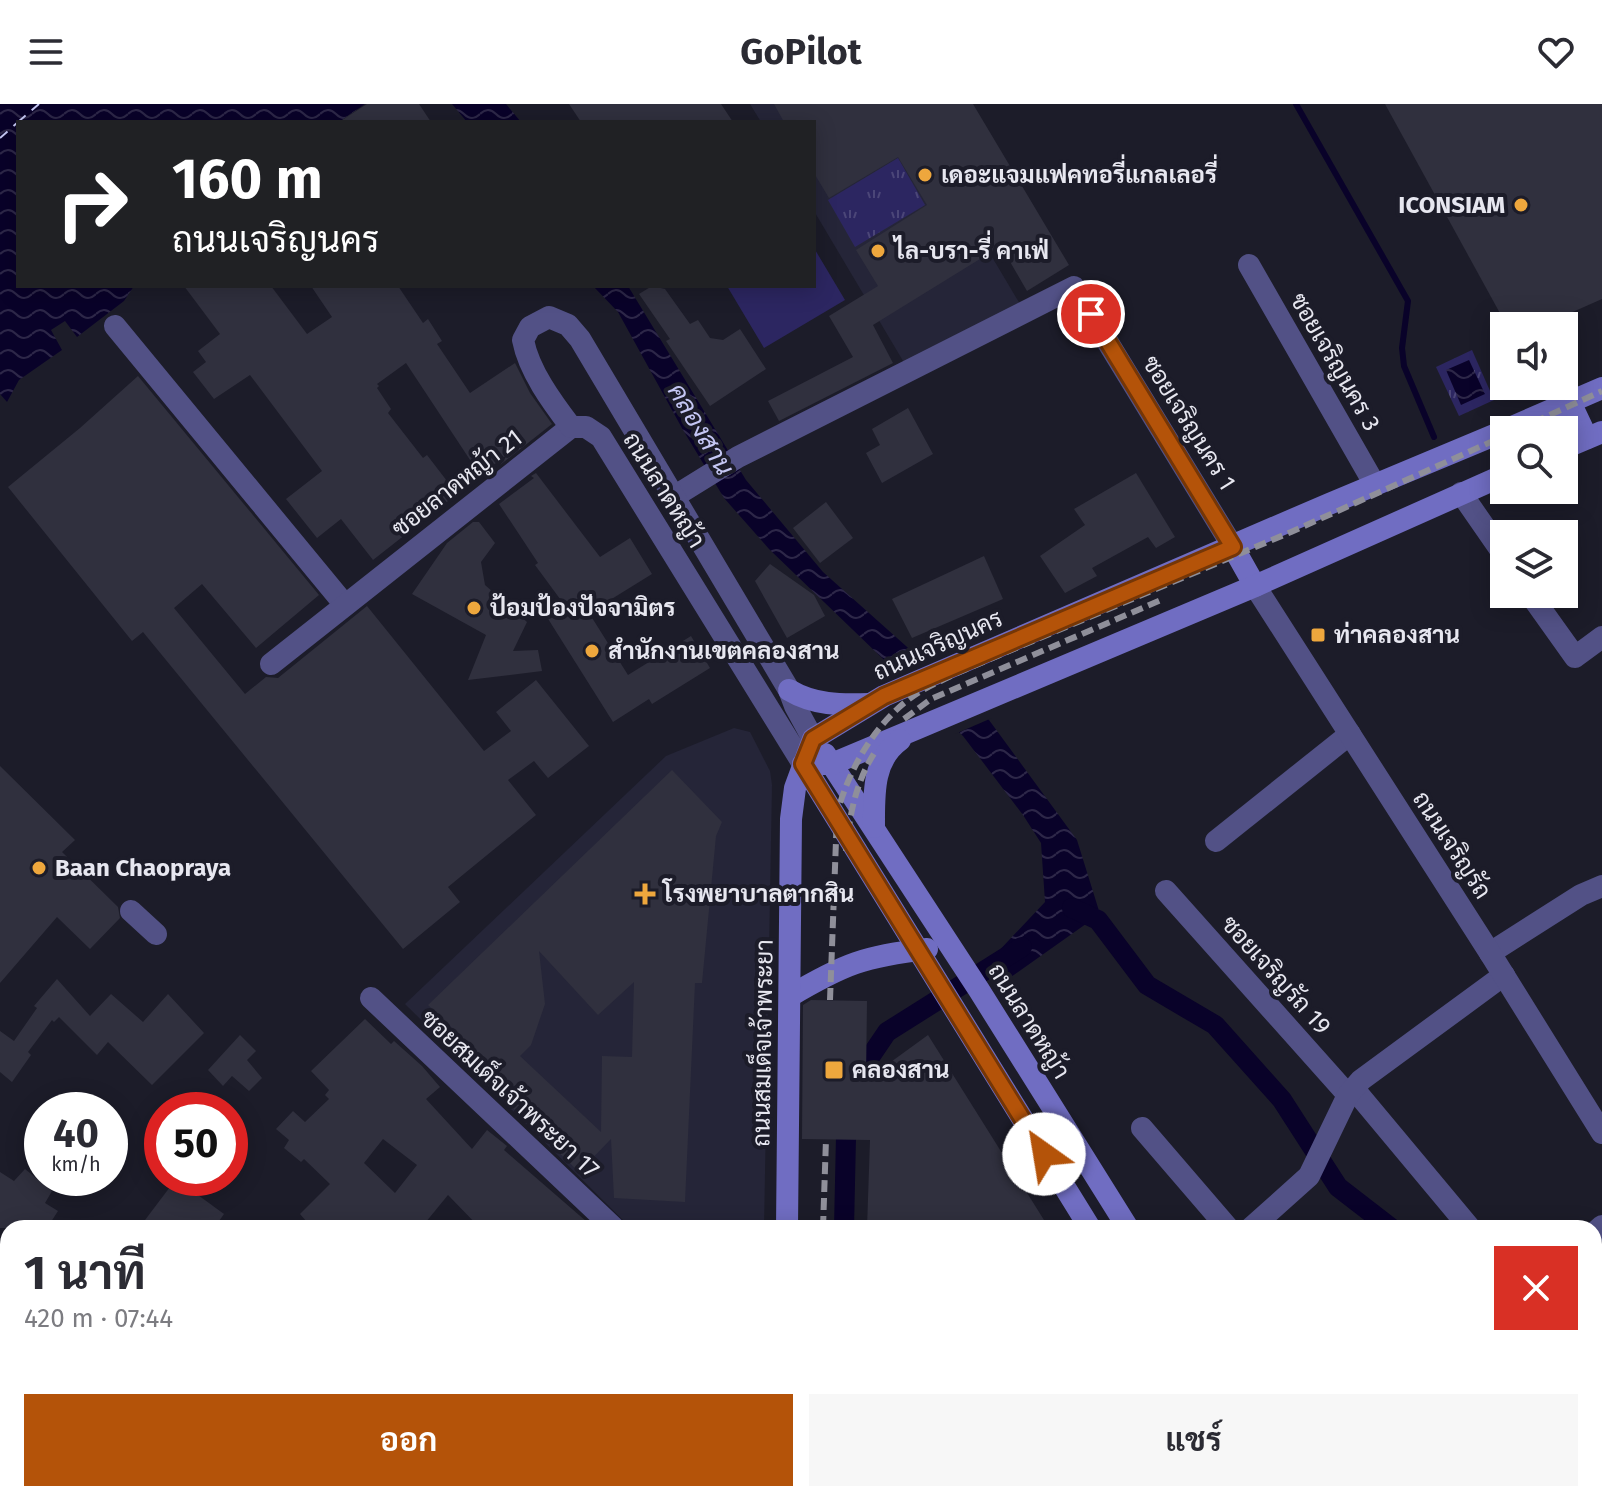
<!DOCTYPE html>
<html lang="th">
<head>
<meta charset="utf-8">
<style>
	:root { --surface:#fff; --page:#f7f7f7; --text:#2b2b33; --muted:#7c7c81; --accent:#b45309 }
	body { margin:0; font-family:"Fira Sans",Sarabun,sans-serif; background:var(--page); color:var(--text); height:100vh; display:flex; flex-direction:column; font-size:30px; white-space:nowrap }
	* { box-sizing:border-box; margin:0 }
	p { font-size:26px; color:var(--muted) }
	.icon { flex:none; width:44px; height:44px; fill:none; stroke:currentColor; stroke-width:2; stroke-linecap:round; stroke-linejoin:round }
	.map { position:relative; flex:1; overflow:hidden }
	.drawer { position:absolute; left:0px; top:1116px; width:1602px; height:282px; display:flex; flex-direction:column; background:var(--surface); border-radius:24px 24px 0 0; box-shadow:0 4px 20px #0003 }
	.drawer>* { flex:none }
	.banner { position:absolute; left:16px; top:16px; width:800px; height:168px; border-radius:0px; box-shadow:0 4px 20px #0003; background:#202124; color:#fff; overflow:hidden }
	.tools { position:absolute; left:1490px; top:208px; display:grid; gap:16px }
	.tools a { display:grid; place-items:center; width:88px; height:88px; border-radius:0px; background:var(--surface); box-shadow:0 4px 20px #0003; font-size:40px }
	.speed { position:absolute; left:24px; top:988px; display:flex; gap:16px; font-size:40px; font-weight:700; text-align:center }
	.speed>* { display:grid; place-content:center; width:104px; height:104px; border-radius:50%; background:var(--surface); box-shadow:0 4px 20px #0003; line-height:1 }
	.speed small { font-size:20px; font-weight:400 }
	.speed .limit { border:12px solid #d22; background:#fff; color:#111 }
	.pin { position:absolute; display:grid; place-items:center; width:68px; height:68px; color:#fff; margin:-34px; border:4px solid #fff; border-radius:50%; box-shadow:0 2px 8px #0007 }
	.me { position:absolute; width:88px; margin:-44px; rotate:328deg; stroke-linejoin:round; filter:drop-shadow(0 0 6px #0008) }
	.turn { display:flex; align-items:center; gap:28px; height:168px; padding:0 24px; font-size:36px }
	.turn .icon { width:104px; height:104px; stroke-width:2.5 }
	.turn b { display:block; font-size:56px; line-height:68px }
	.round { display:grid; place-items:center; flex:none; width:84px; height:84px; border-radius:0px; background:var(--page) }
	.overview { display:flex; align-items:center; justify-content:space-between; height:136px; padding:0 24px }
	h1 { font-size:48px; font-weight:700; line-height:60px }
	.action { display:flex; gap:16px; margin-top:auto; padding:16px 24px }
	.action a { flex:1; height:92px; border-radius:0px; background:var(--accent); color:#fff; font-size:32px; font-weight:700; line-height:92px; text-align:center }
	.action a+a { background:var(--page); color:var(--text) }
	header { display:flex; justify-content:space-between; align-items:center; height:104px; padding:0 24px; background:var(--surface); font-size:36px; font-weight:700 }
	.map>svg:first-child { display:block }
</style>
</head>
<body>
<header><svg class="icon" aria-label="menu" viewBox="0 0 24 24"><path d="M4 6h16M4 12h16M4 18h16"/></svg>GoPilot<svg class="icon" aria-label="heart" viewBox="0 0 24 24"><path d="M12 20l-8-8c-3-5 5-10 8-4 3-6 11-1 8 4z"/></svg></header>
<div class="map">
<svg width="1602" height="1397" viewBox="0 0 1602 1397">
	<defs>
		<pattern id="grass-tufts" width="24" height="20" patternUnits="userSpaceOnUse" patternTransform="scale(2)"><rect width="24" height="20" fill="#2c2661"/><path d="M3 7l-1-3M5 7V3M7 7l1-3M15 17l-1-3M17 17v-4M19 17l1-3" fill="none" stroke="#4b4678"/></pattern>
		<pattern id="water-waves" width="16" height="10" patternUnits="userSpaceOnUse" patternTransform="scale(2)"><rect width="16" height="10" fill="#090229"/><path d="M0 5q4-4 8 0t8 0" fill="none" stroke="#2d2748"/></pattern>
	</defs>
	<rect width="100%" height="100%" fill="#1c1c29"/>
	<!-- built -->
	<g fill="#252538">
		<polygon points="750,0 901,0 1020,200 909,267 814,107 814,18 761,18"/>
		<polygon points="734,624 750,628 770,667 772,681 764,1124 631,1124 405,900 666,652"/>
		<polygon points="864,1390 1230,1390 1234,1397 864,1397"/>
	</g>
	<!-- grass -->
	<g fill="url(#grass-tufts)">
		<polygon points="898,54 925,101 855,143 828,96"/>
		<polygon points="1472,246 1494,296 1459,312 1436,263"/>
		<polygon points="87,1390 261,1390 271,1397 94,1397"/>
	</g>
	<!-- garden -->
	<polygon fill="#2c2661" points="814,144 845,196 764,244 727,182 814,182"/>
	<!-- water -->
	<g fill="url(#water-waves)">
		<polygon points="0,0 365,0 339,18 18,18 18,182 134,182 124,197 77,233 65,217 51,226 62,246 19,276 7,298 0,290"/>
		<polygon points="452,0 506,0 521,18 467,18"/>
		<polygon points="593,182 628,182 746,376 823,468 989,616 1077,736 1100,810 1011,873 994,852 1045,798 1041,739 1023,711 963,632 769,445 724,394 683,326 618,208"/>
		<polygon points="1469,256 1485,290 1461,301 1446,266"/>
	</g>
	<!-- pier -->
	<polygon fill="#1c1c29" points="918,548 992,614 955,630 886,562"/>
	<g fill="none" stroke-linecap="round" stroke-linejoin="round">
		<!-- stream -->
		<polyline stroke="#090229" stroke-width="6" points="1296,0 1408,197 1402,244 1404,262 1434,333"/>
		<!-- canal -->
		<g stroke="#090229" stroke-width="20">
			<polyline points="1072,804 1098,816 1147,881 1215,921 1282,996 1338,1083 1391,1124"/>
			<polyline points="844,1124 847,987 887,928 1022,843"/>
			<polyline points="1594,1372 1602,1383"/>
			<polyline points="838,1397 838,1390"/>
		</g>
		<!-- ferry -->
		<g stroke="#c5c7f4" stroke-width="2" stroke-dasharray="10 8" stroke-linecap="butt">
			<polyline points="18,18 39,0"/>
			<polyline points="0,34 17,19"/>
		</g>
	</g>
	<!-- building -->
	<g fill="#30303e" fill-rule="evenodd">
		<polygon points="367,0 419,0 431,18 339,18"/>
		<polygon points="569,0 721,0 733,18 581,18"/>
		<polygon points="774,0 973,0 1069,161 1027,187 1001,142 873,221 893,259 779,317 768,297 853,253 829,212 878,182 856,146 927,101 898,53 829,94 814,69 814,18 784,18"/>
		<polygon points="1385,0 1602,0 1602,195 1541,222 1507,222"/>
		<polygon points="184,182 271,182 307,230 332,213 311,182 398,182 423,219 428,215 442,237 437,240 470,289 515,259 530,289 552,320 500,361 508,350 480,371 406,259 377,280 379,282 377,284 391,305 388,309 423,354 427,351 457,390 373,456 341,415 317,434 286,395 322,367 250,271 214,295 193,268 206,258 198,247 220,230"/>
		<polygon points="652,182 665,185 690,220 698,216 710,234 723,236 740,225 766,265 710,302 666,237 670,235 639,190"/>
		<polygon points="138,272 319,491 256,544 202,480 174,504 245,590 266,573 278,574 367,502 484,647 511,627 496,608 536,576 589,642 548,674 534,657 508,676 536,711 448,783 460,798 403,845 143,528 132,537 8,383 80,324"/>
		<polygon points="908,304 933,350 882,379 866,349 880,341 872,325"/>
		<polygon points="536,369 600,453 630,434 652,470 589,509 628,571 691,532 710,564 652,600 649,595 613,618 545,510 563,499 535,461 538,459 499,400 534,374 531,372"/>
		<polygon points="1136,369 1175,433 1156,444 1148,433 1092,464 1097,472 1065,489 1040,452 1085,421 1074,405"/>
		<polygon points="826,398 853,434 820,459 793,424"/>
		<polygon points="473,418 479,418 495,439 481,458 485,481 527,518 513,547 538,546 542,567 468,576 486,531 412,490 447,439"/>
		<polygon points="984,452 1003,495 912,534 892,495"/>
		<polygon points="770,460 814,491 825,512 787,534 755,477"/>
		<polygon points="0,662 75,736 62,748 118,803 120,814 90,845 57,813 0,879"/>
		<path d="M672,666L722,718L716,732L702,879H695L685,1098L614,1094L611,1035L579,1068L495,987L506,976L428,901ZM539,847L598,911L634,878L632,953L602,952L601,1028L520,952L531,941L545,900Z"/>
		<polygon points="57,875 90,912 111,890 143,918 168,890 204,929 152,981 108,938 97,951 59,913 54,918 52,916 28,948 31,951 12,978 0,968 0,927 14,937 37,904 34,902"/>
		<polygon points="811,896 867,897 866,976 928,931 1049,1124 867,1124 870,1036 802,1035 803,901"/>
		<path d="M365,915L391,940L394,937L422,962L440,983L426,995L472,1045L487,1026L507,1042L504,1046L594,1124H542L532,1116L526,1124H480L448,1091L421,1124H312L300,1110L330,1080L304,1055L301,1058L284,1044L289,1036L276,1025L293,1007L305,1018L329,995L325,991L329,986L311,967ZM383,1035L417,1061L395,1089L364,1059Z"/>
		<polygon points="240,931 256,947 247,956 262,974 249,987 232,972 223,982 208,966"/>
		<polygon points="25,1065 52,1087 45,1099 58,1107 47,1124 0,1124 0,1068 14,1077"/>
		<polygon points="176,1075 224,1110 214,1124 139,1124"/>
		<polygon points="0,1373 8,1380 8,1390 21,1390 29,1397 0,1397"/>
	</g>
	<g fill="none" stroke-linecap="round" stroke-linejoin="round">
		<!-- minor -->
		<g stroke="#525186" stroke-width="22">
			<polyline points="1249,161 1375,381"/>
			<polyline points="115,222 345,501"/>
			<polyline points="1461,389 1504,451"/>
			<polyline points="675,392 738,353 1074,183 1233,443"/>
			<polyline points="1530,490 1575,553 1602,533"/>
			<polyline points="271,560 571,323"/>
			<path d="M803,660L601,333L586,323H571C552,298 529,267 523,236L530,223L549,213L568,221L580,235L789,586L795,602L813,635"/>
			<polyline points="1216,737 1350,630"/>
			<polyline points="1166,787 1348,991"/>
			<polyline points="131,807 156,830"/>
			<polyline points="1490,849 1581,791 1602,782"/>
			<polyline points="371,894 614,1124"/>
			<polyline points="1354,985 1470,1124"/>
			<polyline points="1142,1024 1228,1124"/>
			<polyline points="1251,1124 1309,1072 1348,991 1361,976 1504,871"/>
			<polyline points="1594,1129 1602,1122"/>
			<polyline points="0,1325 8,1332"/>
			<polyline points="634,1390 641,1397"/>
		</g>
		<!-- tertiary -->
		<polyline stroke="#525186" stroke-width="22" points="1255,482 1490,849 1602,1029"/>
		<!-- secondary -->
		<g stroke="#706dc2" stroke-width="22">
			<polyline points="1570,298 1587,334"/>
			<polyline points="1505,326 1602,284"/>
			<polyline points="1564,344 1602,328"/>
			<polyline points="1233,443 1255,482"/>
			<path d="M789,586C814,601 840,601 869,600"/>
			<polyline points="825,650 979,886 1128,1124"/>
			<polyline points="803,660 832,660 918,624 1255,482 1504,371"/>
			<polyline points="803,660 1090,1124"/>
			<path d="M874,723C874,691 872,656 900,636"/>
			<path d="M790,892C844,860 865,852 927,845"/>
			<polyline points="787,1124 791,715 795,684 813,635 884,592 1329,400 1504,327"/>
			<polyline points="1255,1390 1259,1397"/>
			<polyline points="1293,1390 1298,1397"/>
			<polyline points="783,1397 783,1390"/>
		</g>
		<!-- rail -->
		<g stroke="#8f8f9a" stroke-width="6" stroke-dasharray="12 6" stroke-linecap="butt">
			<polyline points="1517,326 1602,287"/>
			<polyline points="904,615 931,595 1161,496"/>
			<path d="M846,747C849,713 856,677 875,648"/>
			<path d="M830,896L837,710C849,664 877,615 918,589C930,581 944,576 957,569L1291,428L1504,332"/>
			<polyline points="823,1124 826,1035"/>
		</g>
	</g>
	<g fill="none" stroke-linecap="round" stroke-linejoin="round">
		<defs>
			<polyline id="route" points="1044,1050 803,660 813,635 884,592 1233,443 1091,210"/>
		</defs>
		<!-- route casing -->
		<use href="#route" stroke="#753606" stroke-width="20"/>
		<!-- route -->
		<use href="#route" stroke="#b45309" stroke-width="14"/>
	</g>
	<!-- markers -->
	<g fill="#eea73d" stroke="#1c1c29" stroke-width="3">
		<circle cx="925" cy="71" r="8"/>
		<circle cx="1521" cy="101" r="8"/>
		<circle cx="878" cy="147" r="8"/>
		<circle cx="474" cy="504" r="8"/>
		<rect x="1310" y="523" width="16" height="16" rx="4"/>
		<circle cx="592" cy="547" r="8"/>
		<circle cx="39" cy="764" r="8"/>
		<path d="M641 778h8v8h8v8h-8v8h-8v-8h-8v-8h8z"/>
		<rect x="824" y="956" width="20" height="20" rx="4"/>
	</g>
	<g text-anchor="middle" stroke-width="8" stroke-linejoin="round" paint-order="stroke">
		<!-- poi labels -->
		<g font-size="24" font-weight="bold" fill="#e7e7f0" stroke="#1c1c29" text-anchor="start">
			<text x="941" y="79">เดอะแจมแฟคทอรี่แกลเลอรี่</text>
			<text x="1505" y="109" text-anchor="end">ICONSIAM</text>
			<text x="894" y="155">ไล-บรา-รี่ คาเฟ่</text>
			<text x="490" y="512">ป้อมป้องปัจจามิตร</text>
			<text x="1334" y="539">ท่าคลองสาน</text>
			<text x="608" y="555">สำนักงานเขตคลองสาน</text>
			<text x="55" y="772">Baan Chaopraya</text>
			<text x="663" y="798">โรงพยาบาลตากสิน</text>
			<text x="852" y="974">คลองสาน</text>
		</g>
		<!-- street labels -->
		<g font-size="24" fill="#e7e7f0" stroke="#1c1c29">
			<text transform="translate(1335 258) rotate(60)" y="8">ซอยเจริญนคร 3</text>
			<text transform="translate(1189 319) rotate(58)" y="8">ซอยเจริญนคร 1</text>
			<text transform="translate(457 379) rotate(-38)" y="8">ซอยลาดหญ้า 21</text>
			<text transform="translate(664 386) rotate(58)" y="8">ถนนลาดหญ้า</text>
			<text transform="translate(938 541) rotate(-24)" y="8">ถนนเจริญนคร</text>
			<text transform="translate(1452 741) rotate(57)" y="8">ถนนเจริญรัถ</text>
			<text transform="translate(1276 871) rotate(48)" y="8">ซอยเจริญรัถ 19</text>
			<text transform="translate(1029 917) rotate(58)" y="8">ถนนลาดหญ้า</text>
			<text transform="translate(763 939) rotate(-89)" y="8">ถนนสมเด็จเจ้าพระยา</text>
			<text transform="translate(510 990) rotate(43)" y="8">ซอยสมเด็จเจ้าพระยา 17</text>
		</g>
		<!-- water labels -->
		<g font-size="26" font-style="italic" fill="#c5c7f4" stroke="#1c1c29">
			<text transform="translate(701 325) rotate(59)" y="9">คลองสาน</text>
		</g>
	</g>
</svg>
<div class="tools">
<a><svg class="icon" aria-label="sound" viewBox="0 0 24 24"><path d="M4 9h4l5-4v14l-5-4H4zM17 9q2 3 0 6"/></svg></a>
<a><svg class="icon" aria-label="search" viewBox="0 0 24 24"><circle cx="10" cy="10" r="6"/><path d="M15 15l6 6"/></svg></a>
<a><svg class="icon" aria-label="layers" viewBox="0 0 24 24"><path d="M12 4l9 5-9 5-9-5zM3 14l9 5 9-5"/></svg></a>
</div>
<div class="speed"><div>40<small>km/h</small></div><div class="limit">50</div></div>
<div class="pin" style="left:1091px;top:210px;background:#d93025"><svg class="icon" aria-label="arrive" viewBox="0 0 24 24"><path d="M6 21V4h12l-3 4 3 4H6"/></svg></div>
<svg class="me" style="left:1044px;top:1050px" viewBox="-20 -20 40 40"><circle r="19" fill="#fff"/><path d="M0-13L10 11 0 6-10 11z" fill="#b45309"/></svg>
<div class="banner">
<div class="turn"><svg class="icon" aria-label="right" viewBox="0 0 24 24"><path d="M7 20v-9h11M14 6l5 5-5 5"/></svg><div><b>160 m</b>ถนนเจริญนคร</div></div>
</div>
<section class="drawer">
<div class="overview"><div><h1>1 นาที</h1><p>420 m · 07:44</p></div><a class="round" style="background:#d93025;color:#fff"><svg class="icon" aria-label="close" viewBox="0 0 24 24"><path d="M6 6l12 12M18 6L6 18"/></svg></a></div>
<div class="action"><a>ออก</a><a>แชร์</a></div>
</section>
</div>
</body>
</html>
